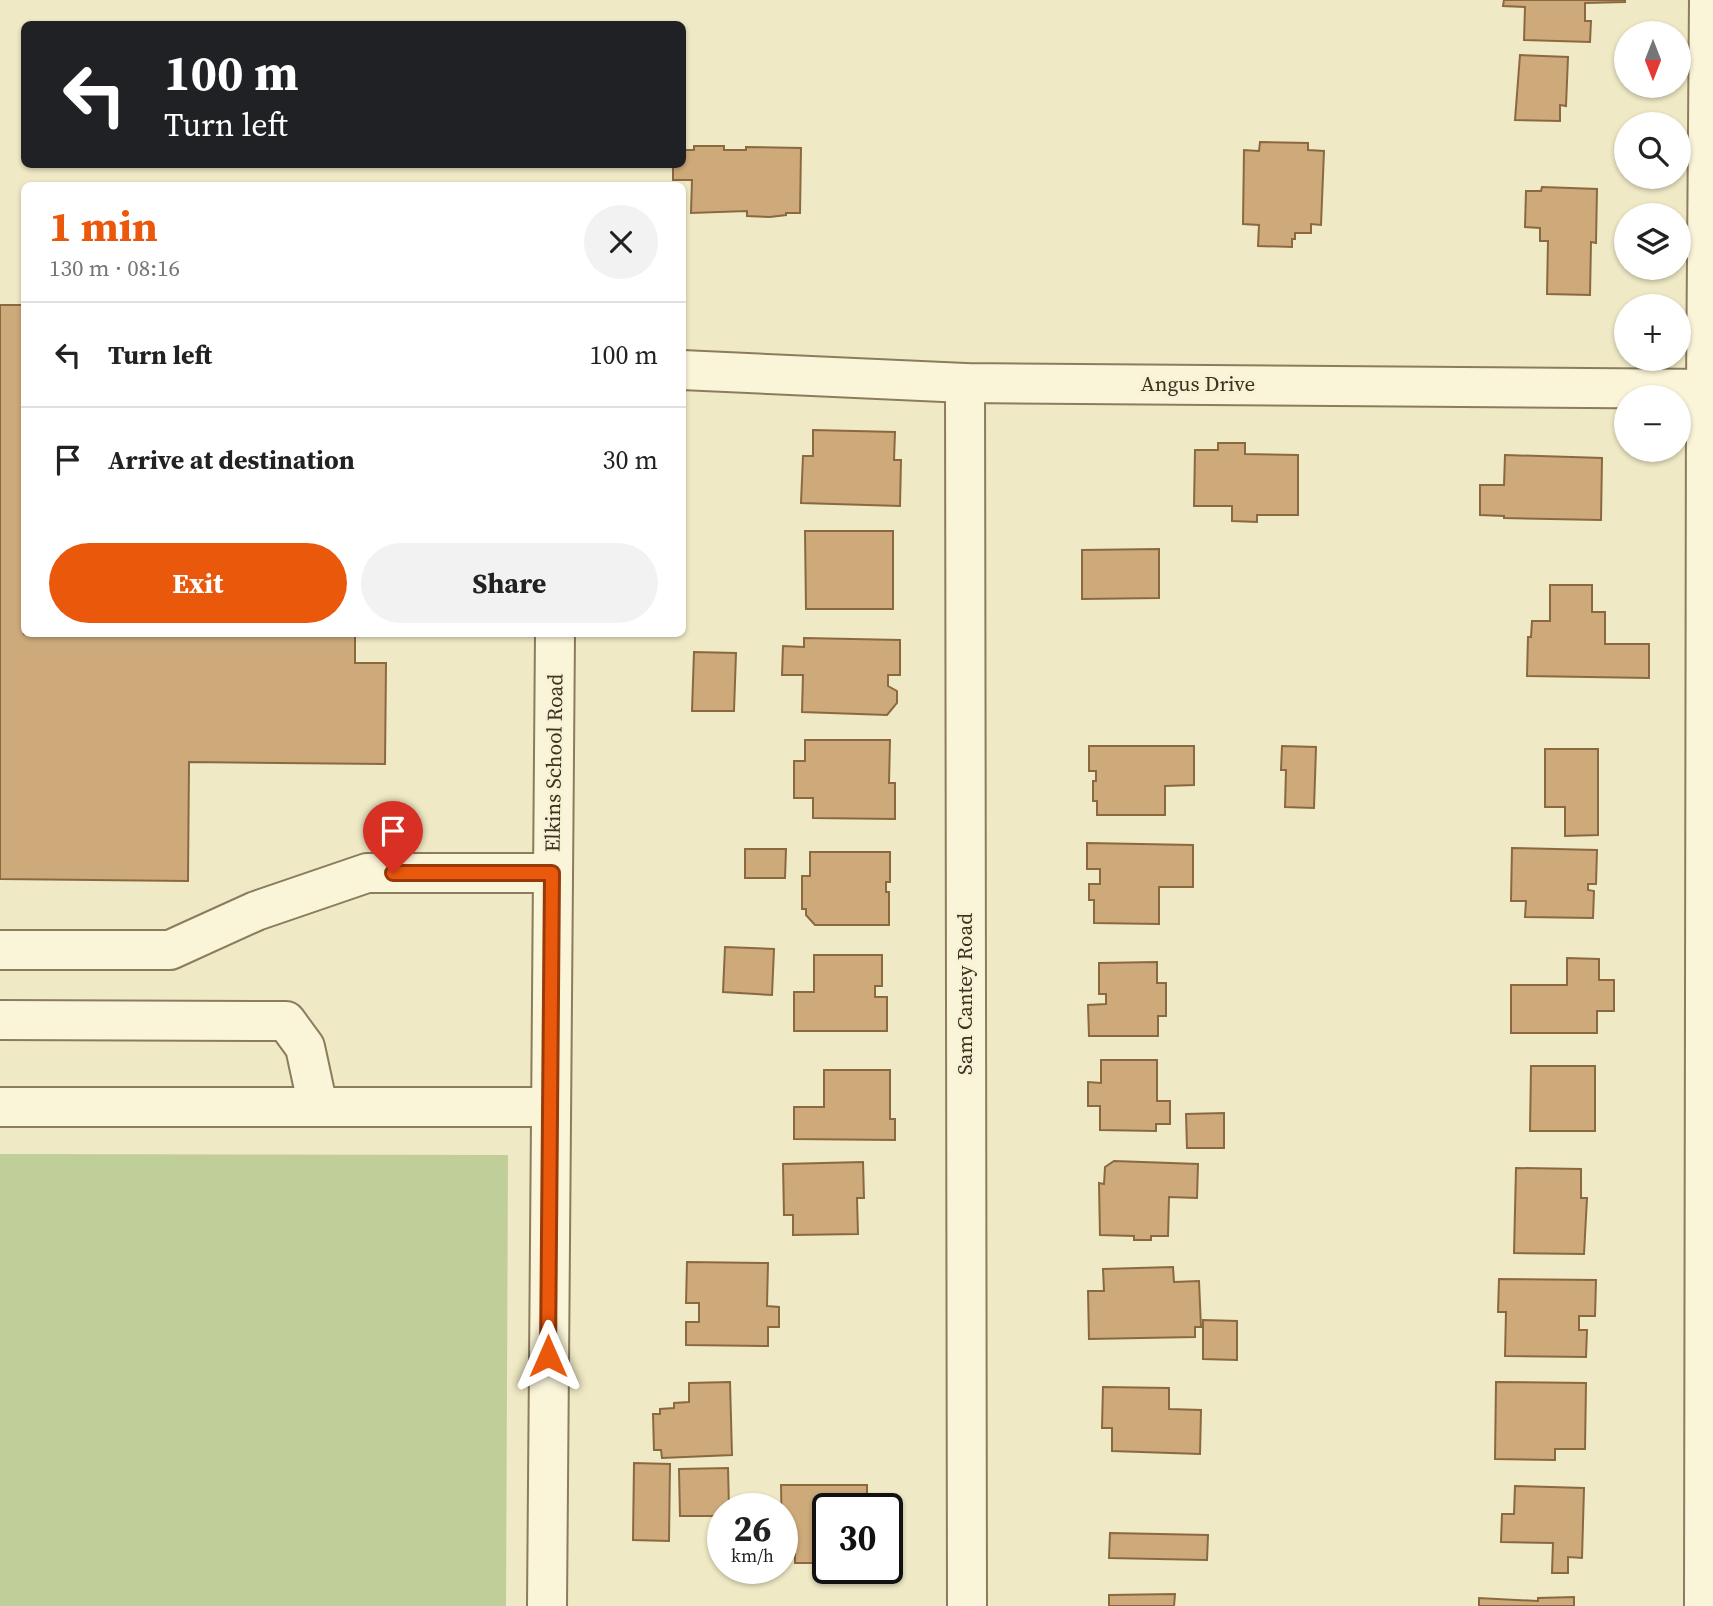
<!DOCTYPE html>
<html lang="en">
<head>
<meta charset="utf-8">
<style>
	:root { --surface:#fff; --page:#f2f2f2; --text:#222; --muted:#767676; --line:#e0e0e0; --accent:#ea580c }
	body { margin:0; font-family:"Source Serif 4",serif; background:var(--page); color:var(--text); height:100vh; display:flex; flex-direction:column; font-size:26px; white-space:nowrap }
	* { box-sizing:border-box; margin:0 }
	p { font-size:23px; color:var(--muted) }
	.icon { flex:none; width:38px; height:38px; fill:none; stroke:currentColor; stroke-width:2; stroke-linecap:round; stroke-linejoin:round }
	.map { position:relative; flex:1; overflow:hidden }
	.details { position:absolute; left:21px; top:182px; width:665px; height:455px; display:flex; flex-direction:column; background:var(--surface); border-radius:10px; box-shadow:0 2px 5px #0004 }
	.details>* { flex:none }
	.banner { position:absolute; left:21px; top:21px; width:665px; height:147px; border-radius:10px; box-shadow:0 2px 5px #0004; background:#202124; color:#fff; overflow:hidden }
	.needle { width:46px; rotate:180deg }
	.buttons { position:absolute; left:1614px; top:21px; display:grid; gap:14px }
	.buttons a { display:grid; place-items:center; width:77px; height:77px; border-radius:50%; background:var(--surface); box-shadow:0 2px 5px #0004; font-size:35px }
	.speed { position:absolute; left:707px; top:1493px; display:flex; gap:14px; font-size:35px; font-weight:700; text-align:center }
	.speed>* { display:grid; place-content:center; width:91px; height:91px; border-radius:50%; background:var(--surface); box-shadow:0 2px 5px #0004; line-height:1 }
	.speed small { font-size:18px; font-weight:400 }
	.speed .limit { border:4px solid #111; border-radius:10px; background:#fff; color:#111 }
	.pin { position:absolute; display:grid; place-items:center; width:60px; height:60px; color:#fff; margin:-72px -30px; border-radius:50% 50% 50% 0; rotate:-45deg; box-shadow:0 0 7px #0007 }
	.pin .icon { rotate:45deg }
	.me { position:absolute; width:77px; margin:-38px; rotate:0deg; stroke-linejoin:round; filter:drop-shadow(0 0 5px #0008) }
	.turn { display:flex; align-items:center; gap:24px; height:147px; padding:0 28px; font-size:32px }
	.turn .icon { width:91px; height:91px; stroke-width:2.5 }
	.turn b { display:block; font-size:49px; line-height:60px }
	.round { display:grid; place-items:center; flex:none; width:74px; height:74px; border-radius:37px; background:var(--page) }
	.summary { display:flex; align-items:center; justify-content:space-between; height:119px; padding:0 28px }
	h1 { font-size:42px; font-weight:700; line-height:52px; color:var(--accent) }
	.button { display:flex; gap:14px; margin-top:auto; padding:14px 28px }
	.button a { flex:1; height:80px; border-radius:42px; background:var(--accent); color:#fff; font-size:28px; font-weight:700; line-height:80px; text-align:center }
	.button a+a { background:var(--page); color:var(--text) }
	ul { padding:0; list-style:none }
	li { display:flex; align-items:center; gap:21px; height:105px; padding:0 28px; border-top:2px solid var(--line) }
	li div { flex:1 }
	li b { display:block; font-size:26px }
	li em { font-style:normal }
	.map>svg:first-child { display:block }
</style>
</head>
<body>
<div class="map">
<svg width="1713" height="1606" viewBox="0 0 1713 1606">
	<rect width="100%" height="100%" fill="#efe9c5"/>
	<!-- green -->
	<polygon fill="#c0ce99" points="0,1154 508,1155 506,1606 0,1606"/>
	<!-- building -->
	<g fill="#ceaa7a" stroke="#8b6940" stroke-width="2">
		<polygon points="1504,0 1625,0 1625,2 1585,3 1585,21 1591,21 1590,42 1524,40 1525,7 1503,6"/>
		<polygon points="1520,55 1568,57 1566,106 1560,105 1560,121 1515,120"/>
		<polygon points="1260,142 1308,143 1308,150 1324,151 1321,225 1311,224 1311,233 1295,233 1295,239 1292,239 1292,247 1258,246 1259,225 1243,224 1244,150 1259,151"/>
		<polygon points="694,146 724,146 724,150 746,150 746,147 801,148 800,213 786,213 786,215 770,217 747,216 747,211 691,213 692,180 673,180 673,164 682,164 682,150 694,150"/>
		<polygon points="1542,187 1597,189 1596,243 1591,242 1590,295 1547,294 1548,241 1540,241 1540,228 1525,227 1526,191 1541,191"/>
		<polygon points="0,305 24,305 24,634 355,634 355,663 386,663 385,764 189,762 188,881 0,879"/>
		<polygon points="813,430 895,432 894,460 901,460 900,506 801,503 803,456 813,456"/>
		<polygon points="1218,443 1245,443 1245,454 1298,455 1298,515 1257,515 1257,522 1232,521 1232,506 1194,506 1195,450 1218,450"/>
		<polygon points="1505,455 1602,458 1601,520 1504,518 1504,516 1480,515 1480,485 1504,485"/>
		<polygon points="805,531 893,531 893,609 806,609"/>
		<polygon points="1159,549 1159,598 1082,599 1082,550"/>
		<polygon points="1550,585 1592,585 1592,612 1605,612 1605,644 1649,644 1649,678 1527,676 1528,637 1531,637 1532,621 1550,621"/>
		<polygon points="804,638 900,640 900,675 888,675 888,686 897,691 897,703 887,715 802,712 803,675 782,675 783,646 804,647"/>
		<polygon points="694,652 736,653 734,711 692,711"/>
		<polygon points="805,740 890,740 889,783 895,783 895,819 813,818 813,798 794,798 794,761 805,761"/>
		<polygon points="1089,746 1194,746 1194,785 1165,786 1165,815 1097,815 1097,801 1093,801 1093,781 1096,781 1096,771 1089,771"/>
		<polygon points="1282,746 1316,747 1314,808 1285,807 1286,770 1281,770"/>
		<polygon points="1545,749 1598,749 1598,835 1565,836 1565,807 1545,807"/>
		<polygon points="1087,843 1193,845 1193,887 1159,887 1159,924 1094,923 1094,900 1089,900 1089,884 1100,884 1100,869 1087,869"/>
		<polygon points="1512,848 1597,850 1596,884 1588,884 1588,890 1594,891 1593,918 1525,917 1526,901 1511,901"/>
		<polygon points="745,849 786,849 785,878 745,878"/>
		<polygon points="810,852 890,852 890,882 886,882 886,892 889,892 889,925 815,925 806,915 806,909 802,909 802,876 810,876"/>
		<polygon points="725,947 774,949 772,995 723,992"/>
		<polygon points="814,955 882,955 882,986 875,986 875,997 887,997 887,1031 794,1031 794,992 814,992"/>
		<polygon points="1567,958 1599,959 1599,980 1614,980 1614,1011 1597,1011 1597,1033 1511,1033 1511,985 1567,985"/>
		<polygon points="1157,962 1157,983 1166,983 1166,1016 1158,1016 1158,1036 1089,1036 1088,1005 1106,1004 1106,994 1099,994 1099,963"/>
		<polygon points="1101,1060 1157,1060 1157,1101 1170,1101 1170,1124 1156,1124 1156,1131 1100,1130 1100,1106 1088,1106 1088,1082 1101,1083"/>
		<polygon points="1531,1066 1595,1066 1595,1131 1530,1131"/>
		<polygon points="824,1070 890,1070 890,1119 895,1119 895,1140 794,1139 794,1107 824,1107"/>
		<polygon points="1224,1113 1224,1148 1187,1148 1186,1114"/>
		<polygon points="1114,1161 1198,1164 1197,1198 1169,1197 1168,1236 1151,1236 1151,1240 1134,1240 1134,1236 1100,1235 1099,1183 1104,1184 1105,1167"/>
		<polygon points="863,1162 864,1198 857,1198 858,1234 793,1235 793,1215 784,1215 783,1164"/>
		<polygon points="1516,1168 1581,1169 1581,1198 1587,1198 1584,1254 1514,1253"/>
		<polygon points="687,1262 768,1263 767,1306 779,1307 779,1327 768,1327 768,1346 686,1345 686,1322 699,1322 699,1303 686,1303"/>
		<polygon points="1173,1267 1174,1282 1199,1281 1201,1327 1195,1327 1195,1337 1089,1339 1088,1291 1104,1291 1103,1269"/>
		<polygon points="1499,1279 1596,1280 1595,1316 1579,1316 1579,1330 1587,1330 1586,1357 1505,1356 1506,1312 1498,1312"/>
		<polygon points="1203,1320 1237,1321 1237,1360 1203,1359"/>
		<polygon points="730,1382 732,1455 662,1458 661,1450 654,1450 653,1414 660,1414 660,1409 674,1408 674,1403 689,1402 689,1383"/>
		<polygon points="1496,1382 1586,1383 1585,1449 1555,1449 1555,1460 1495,1459"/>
		<polygon points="1103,1387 1169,1388 1169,1409 1201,1410 1200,1454 1112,1451 1112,1428 1102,1428"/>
		<polygon points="634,1463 670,1464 669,1541 633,1540"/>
		<polygon points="728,1468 729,1508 723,1508 723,1516 680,1516 679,1469"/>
		<polygon points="781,1485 867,1485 867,1508 828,1508 828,1563 795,1563 795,1542 782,1542"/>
		<polygon points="1515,1486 1584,1488 1582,1558 1568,1557 1568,1573 1552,1573 1553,1543 1501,1542 1502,1514 1514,1514"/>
		<polygon points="1110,1533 1208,1535 1207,1560 1109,1558"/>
		<polygon points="1175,1594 1174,1606 1109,1606 1109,1595"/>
		<polygon points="1574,1597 1574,1606 1479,1606 1479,1598 1538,1601 1538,1598"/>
	</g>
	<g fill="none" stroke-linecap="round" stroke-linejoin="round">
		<defs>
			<g id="minor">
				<polyline points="682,370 965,383 1713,389"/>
				<polyline points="965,383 967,1606"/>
				<polyline points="0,950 170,950 256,911 367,873 552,873"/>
				<polyline points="0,1020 286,1021 305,1047 318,1107"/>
				<polyline points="0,1107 549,1107"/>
				<polyline points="547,1606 555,634"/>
				<polyline points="1704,1606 1706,388 1709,0"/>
			</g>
		</defs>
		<!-- minor casing -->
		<use href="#minor" stroke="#8b7c5b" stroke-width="42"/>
		<!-- minor -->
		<use href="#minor" stroke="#faf5d9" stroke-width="38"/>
	</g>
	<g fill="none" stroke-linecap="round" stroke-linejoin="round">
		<defs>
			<polyline id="route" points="393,873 552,873 548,1356"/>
		</defs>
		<!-- route casing -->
		<use href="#route" stroke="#983908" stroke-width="18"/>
		<!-- route -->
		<use href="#route" stroke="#ea580c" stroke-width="12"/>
	</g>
	<g text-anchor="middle" stroke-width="5" stroke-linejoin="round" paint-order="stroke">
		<!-- street labels -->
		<g font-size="21" fill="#3b311f" stroke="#f7f2d5">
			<text x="1198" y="391">Angus Drive</text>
			<text transform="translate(554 763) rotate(-89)" y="7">Elkins School Road</text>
			<text transform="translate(965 994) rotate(-90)" y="7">Sam Cantey Road</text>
		</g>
	</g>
</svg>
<div class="buttons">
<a><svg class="needle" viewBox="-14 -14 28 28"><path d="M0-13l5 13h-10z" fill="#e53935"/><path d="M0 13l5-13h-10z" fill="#767676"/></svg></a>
<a><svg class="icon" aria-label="search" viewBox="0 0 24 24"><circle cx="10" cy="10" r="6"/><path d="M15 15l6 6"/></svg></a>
<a><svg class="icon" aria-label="layers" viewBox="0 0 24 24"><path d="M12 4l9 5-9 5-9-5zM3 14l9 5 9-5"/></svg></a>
<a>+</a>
<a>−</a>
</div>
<div class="speed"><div>26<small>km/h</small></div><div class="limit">30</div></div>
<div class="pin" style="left:393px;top:873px;background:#d93025"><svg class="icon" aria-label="arrive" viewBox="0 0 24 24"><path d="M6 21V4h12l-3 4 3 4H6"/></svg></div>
<svg class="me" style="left:548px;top:1356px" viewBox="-20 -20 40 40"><path d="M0-17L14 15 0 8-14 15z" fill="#ea580c" stroke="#fff" stroke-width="4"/></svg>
<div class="banner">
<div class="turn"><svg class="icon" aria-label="left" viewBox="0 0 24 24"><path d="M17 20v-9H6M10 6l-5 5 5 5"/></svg><div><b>100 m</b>Turn left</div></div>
</div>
<section class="details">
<div class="summary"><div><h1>1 min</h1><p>130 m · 08:16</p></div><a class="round"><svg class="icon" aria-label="close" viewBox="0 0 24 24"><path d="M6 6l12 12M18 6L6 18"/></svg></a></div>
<ul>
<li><svg class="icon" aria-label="left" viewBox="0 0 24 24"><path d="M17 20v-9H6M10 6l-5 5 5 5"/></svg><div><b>Turn left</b></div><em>100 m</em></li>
<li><svg class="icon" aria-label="arrive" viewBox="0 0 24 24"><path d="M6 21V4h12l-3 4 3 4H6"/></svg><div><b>Arrive at destination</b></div><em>30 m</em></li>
</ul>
<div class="button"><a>Exit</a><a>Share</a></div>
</section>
</div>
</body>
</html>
